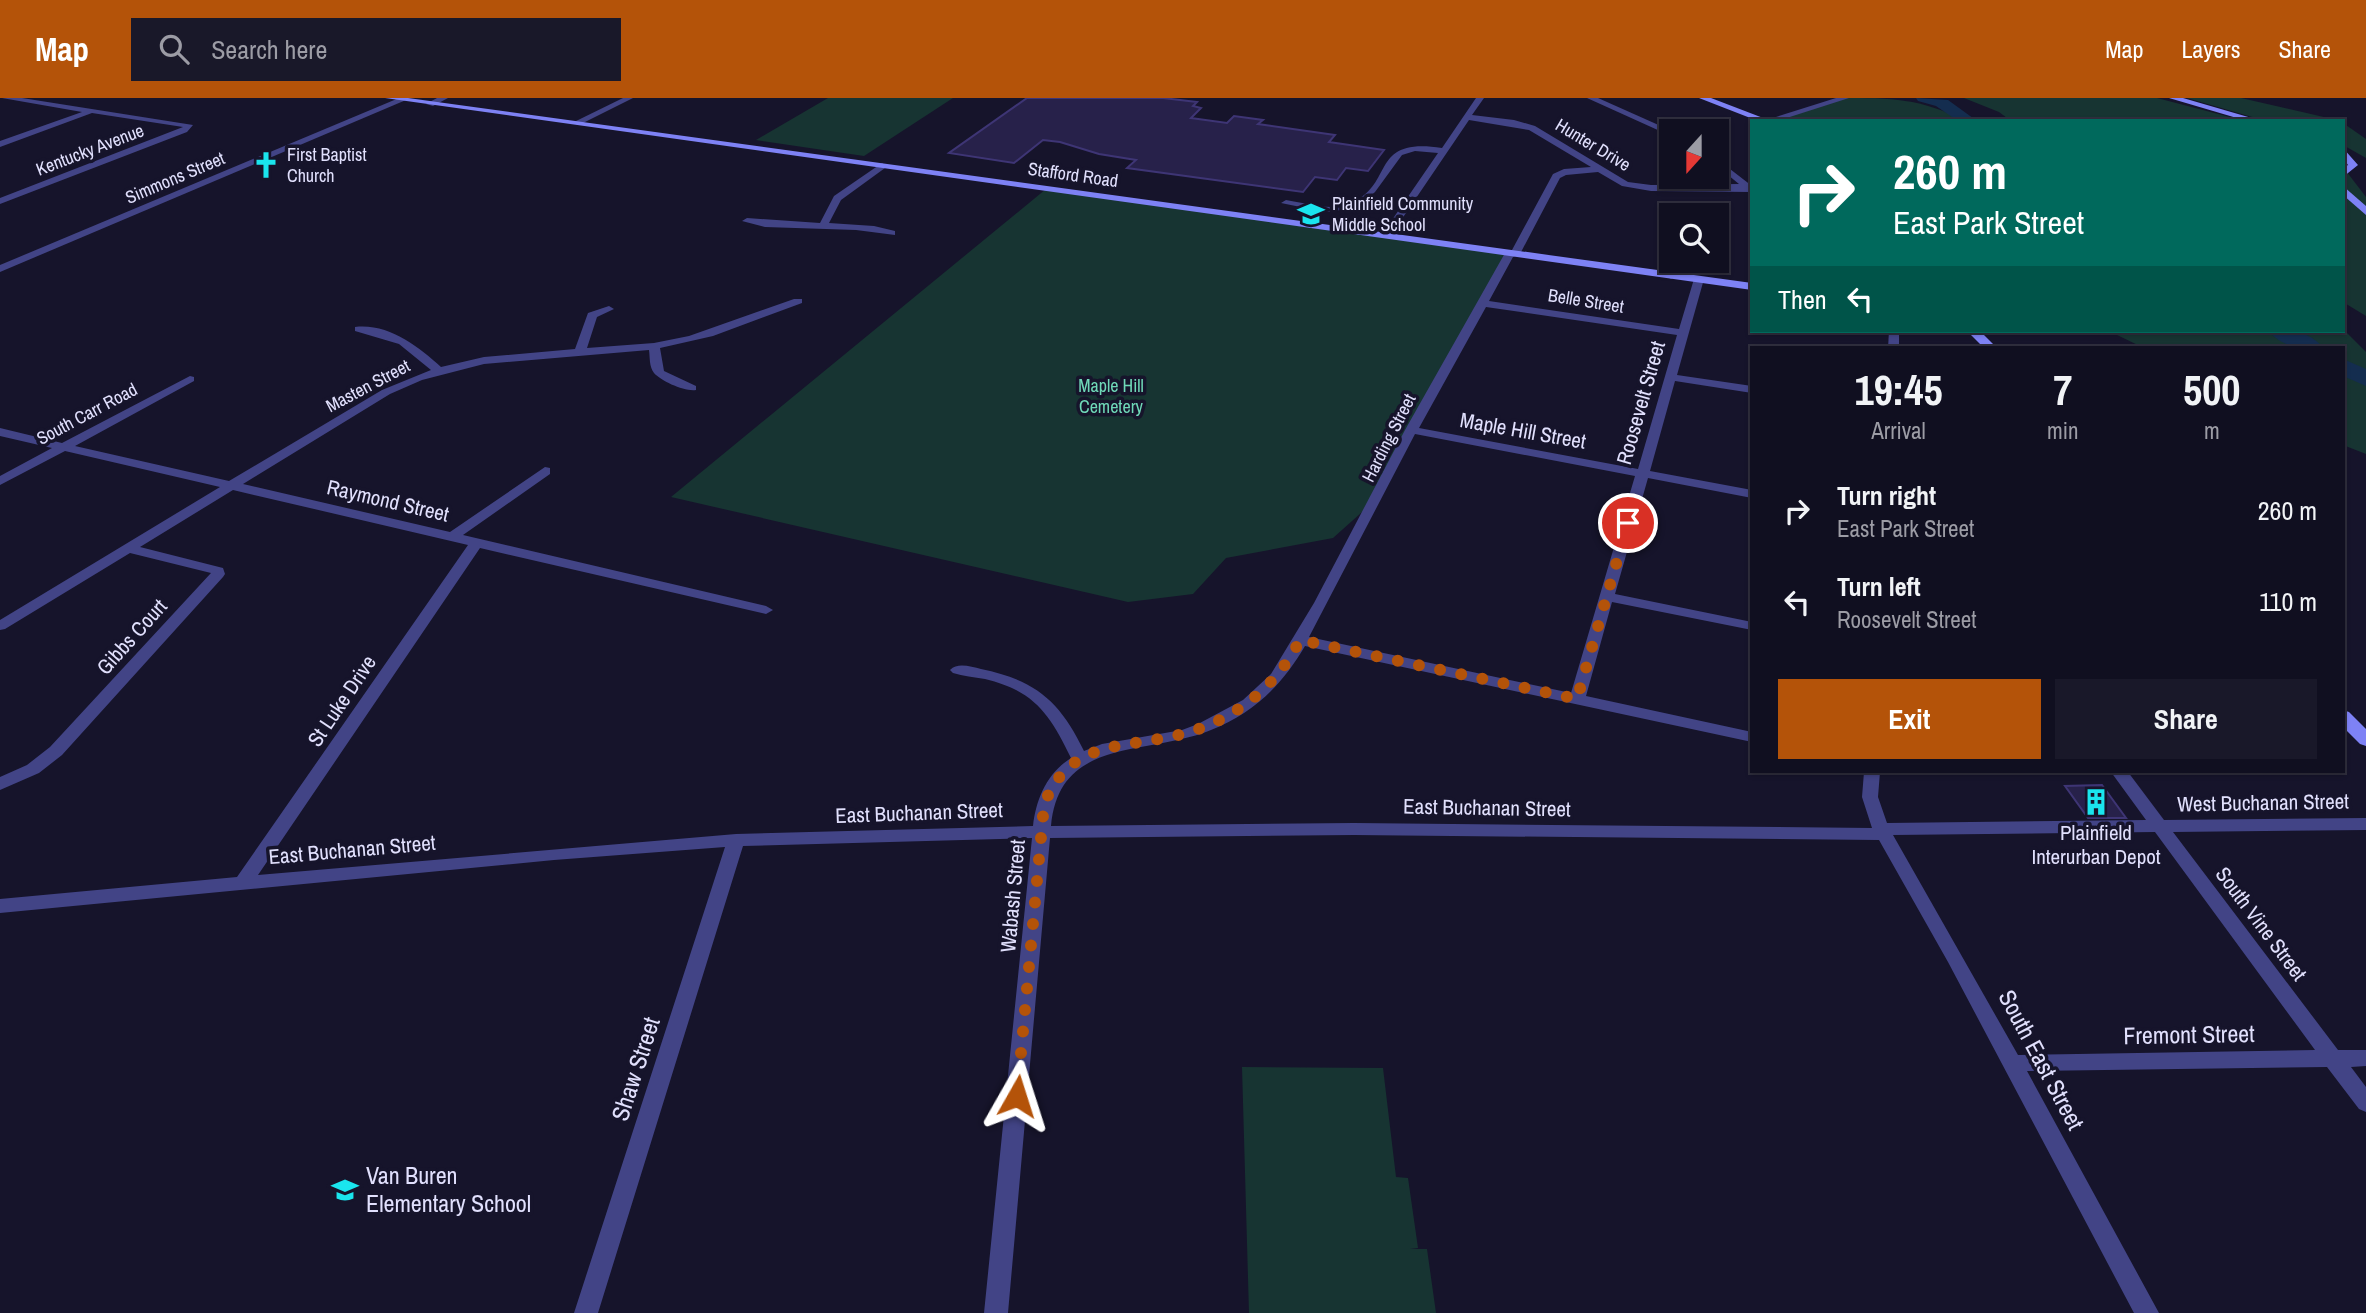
<!DOCTYPE html>
<html lang="en">
<head>
<meta charset="utf-8">
<style>
	:root { --surface:#100f20; --page:#191829; --text:#f1f3f6; --muted:#9c9ca5; --line:#302f3e; --accent:#b45309 }
	body { margin:0; font-family:"Archivo Narrow",sans-serif; background:var(--page); color:var(--text); height:100vh; display:flex; flex-direction:column; font-size:26px; white-space:nowrap }
	* { box-sizing:border-box; margin:0 }
	p { font-size:23px; color:var(--muted) }
	.icon { flex:none; width:38px; height:38px; fill:none; stroke:currentColor; stroke-width:2; stroke-linecap:round; stroke-linejoin:round }
	.map { position:relative; flex:1; overflow:hidden }
	.drawer { position:absolute; left:1750px; top:248px; width:595px; height:427px; display:flex; flex-direction:column; background:var(--surface); border-radius:0px; box-shadow:0 2px 5px #0004,0 0 0 2px var(--line) }
	.drawer>* { flex:none }
	.hud { position:absolute; left:1750px; top:21px; width:595px; height:214px; border-radius:0px; box-shadow:0 2px 5px #0004,0 0 0 2px var(--line); background:#00695c; color:#fff; overflow:hidden }
	.needle { width:46px; rotate:201deg }
	.controls { position:absolute; left:1659px; top:21px; display:grid; gap:14px }
	.controls a { display:grid; place-items:center; width:70px; height:70px; border-radius:0px; background:var(--surface); box-shadow:0 2px 5px #0004,0 0 0 2px var(--line); font-size:35px }
	.pin { position:absolute; display:grid; place-items:center; width:60px; height:60px; color:#fff; margin:-30px; border:4px solid #fff; border-radius:50%; box-shadow:0 2px 7px #0007 }
	.me { position:absolute; width:77px; margin:-38px; rotate:6deg; stroke-linejoin:round; filter:drop-shadow(0 0 5px #0008) }
	.turn { display:flex; align-items:center; gap:24px; height:147px; padding:0 28px; font-size:32px }
	.turn .icon { width:91px; height:91px; stroke-width:2.5 }
	.turn b { display:block; font-size:49px; line-height:60px }
	.then { display:flex; align-items:center; height:66px; padding:0 28px; background:#0003; gap:14px; font-size:26px }
	.eta { display:flex; justify-content:space-evenly; align-items:center; height:119px; text-align:center }
	.eta b { font-size:42px; font-weight:700; line-height:49px }
	.button { display:flex; gap:14px; margin-top:auto; padding:14px 28px }
	.button a { flex:1; height:80px; border-radius:0px; background:var(--accent); color:#fff; font-size:28px; font-weight:700; line-height:80px; text-align:center }
	.button a+a { background:var(--page); color:var(--text) }
	ul { padding:0; list-style:none }
	li { display:flex; align-items:center; gap:21px; height:91px; padding:0 28px }
	li div { flex:1 }
	li b { display:block; font-size:26px }
	li em { font-style:normal }
	header { display:flex; align-items:center; gap:42px; box-sizing:border-box; height:98px; padding:0 35px; background:var(--accent); color:#fff }
	header strong { font-size:33px }
	nav { display:flex; gap:38px; margin-inline-start:auto; font-size:24px }
	.search { width:490px; height:63px; background:var(--page); display:flex; align-items:center; gap:18px; box-sizing:border-box; padding:0 24px; border-radius:0px; color:var(--muted); font-size:26px }
	.map>svg:first-child { display:block }
</style>
</head>
<body>
<header>
<strong>Map</strong>
<div class="search"><svg class="icon" aria-label="search" viewBox="0 0 24 24"><circle cx="10" cy="10" r="6"/><path d="M15 15l6 6"/></svg>Search here</div>
<nav><a>Map</a><a>Layers</a><a>Share</a></nav>
</header>
<div class="map">
<svg width="2366" height="1215" viewBox="0 0 2366 1215">
	<rect width="100%" height="100%" fill="#16142b"/>
	<!-- green -->
	<g fill="#173432">
		<polygon points="828,0 953,0 864,58 756,42"/>
		<path d="M1840,0C1894,0 1918,0 1966,23H1768Z"/>
		<polygon points="1964,0 2157,0 2245,23 2011,23 1999,14"/>
		<polygon points="2187,0 2241,0 2341,23 2266,23"/>
		<polygon points="2343,25 2366,41 2366,60 2343,47"/>
		<polygon points="2343,69 2366,99 2366,218 2343,204"/>
		<polygon points="1046,91 1510,155 1380,398 1333,440 1226,460 1193,496 1128,504 671,399"/>
		<polygon points="2343,231 2366,254 2366,356 2343,347 2343,250 2144,250 2115,236 2067,233"/>
		<polygon points="1242,969 1383,970 1396,1079 1408,1080 1418,1150 1410,1151 1427,1151 1436,1215 1249,1215"/>
	</g>
	<g fill="none" stroke-linecap="round" stroke-linejoin="round">
		<!-- river -->
		<g fill="#142d4f" fill-rule="evenodd">
			<polygon points="1916,0 1948,2 1977,23 1958,23 1936,8 1918,3"/>
			<path d="M2269,233C2288,232 2311,233 2323,250C2304,251 2282,250 2269,233Z"/>
			<polygon points="2343,261 2366,271 2366,288 2343,278"/>
		</g>
	</g>
	<!-- building -->
	<g fill="#27214a" stroke="#3e3575" stroke-width="2">
		<polygon points="1027,0 1163,0 1197,4 1193,8 1201,10 1191,20 1227,25 1234,18 1263,22 1258,26 1335,37 1329,44 1384,52 1368,73 1346,70 1337,82 1315,79 1303,94 1127,70 1136,62 1099,56 1060,44 1043,42 1014,65 949,55"/>
		<polygon points="2102,687 2126,720 2088,720 2065,688"/>
	</g>
	<g fill="none" stroke-linecap="round" stroke-linejoin="round">
		<!-- street -->
		<g fill="#424486" fill-rule="evenodd">
			<polygon points="2,0 22,0 193,27 187,34 0,106 0,100 183,29 92,15 0,49 0,43 82,14"/>
			<polygon points="399,0 406,2 0,174 0,167"/>
			<polygon points="437,0 448,0 433,8 426,6"/>
			<polygon points="623,0 633,0 579,27 572,25"/>
			<path d="M1476,0H1484L1472,17L1514,22L1535,28L1628,84L1651,87L1739,86L1717,68V61L1752,88L1750,94L1651,93L1622,88L1598,74L1566,77L1560,80L1520,156L1513,159L1489,203L1679,231L1694,181L1699,178L1704,181L1677,277L1752,288V295L1675,283L1650,373L1752,392V400L1648,380L1615,496L1752,524V532L1612,504L1586,598L1752,634V644L1305,548C1282,587 1254,615 1211,632C1148,658 1059,638 1051,728L1354,725L1872,730L1862,699L1864,674H1880L1878,699L1887,725L2146,722L2111,674H2128L2164,722L2366,720V732L2173,734L2338,952H2366V968L2351,969L2366,989V1014L2359,1011L2327,969L2027,973L2159,1215H2134L1948,864L1879,742L1354,737L1050,740L1008,1215H984L1032,740L743,748L598,1215H574L725,749L554,762L0,815V801L237,779L468,447L233,392L140,449L223,470L225,476L223,479L62,657L39,675L0,692V679L27,667L50,649L211,475L130,455L5,531L0,532V522L220,389L65,353L0,387V378L52,350L0,338V330L62,345L190,278L194,279V283L75,348L229,383L382,292L431,272L399,246L355,233V229C388,225 418,248 441,269L484,259L575,251L588,215L609,208L614,211L597,219L587,250L654,245L689,238L794,201H802V205L713,238L660,250L664,273L696,288V292C685,294 661,283 654,275C649,269 650,259 649,252L484,266L422,282L390,296L243,386L450,434L545,369L550,370V376L463,437L766,508L773,512L766,516L480,450L258,777L736,736L1033,728C1036,701 1047,675 1071,660C1050,617 1035,593 985,581C974,579 963,578 953,575L950,572C958,564 971,569 981,571C1035,582 1060,603 1084,653L1102,646L1182,632L1198,626L1243,602L1271,576L1314,505L1405,332L1505,155L1512,152L1553,76L1564,71L1591,69L1529,32L1469,22L1389,140L1381,138L1438,55L1415,53L1402,57L1375,94L1357,110L1325,114L1281,105L1286,102C1306,105 1332,114 1351,105C1396,86 1368,39 1442,50ZM1486,209L1677,237L1638,371L1419,330ZM1415,336L1635,378L1571,595L1309,539ZM2155,734L2315,952L2018,957L1893,737Z"/>
			<polygon points="1587,0 1598,0 1672,33 1671,38"/>
			<polygon points="1836,0 1849,0 1777,23 1763,23"/>
			<polygon points="882,65 886,68 885,70 841,102 829,125 874,128 895,133 895,137 856,132 765,129 742,123 747,120 820,125 834,98"/>
			<polygon points="1661,145 1667,145 1671,150 1671,159 1661,149"/>
			<polygon points="1671,160 1671,163 1677,163 1676,178 1671,181 1666,178 1667,163"/>
			<polygon points="1889,233 1899,233 1899,250 1888,250"/>
		</g>
		<!-- secondary -->
		<g fill="#7e82f5" fill-rule="evenodd">
			<polygon points="385,0 408,0 1752,185 1752,192"/>
			<polygon points="1699,0 1711,0 1771,23 1758,23"/>
			<polygon points="2169,0 2183,0 2262,23 2247,23"/>
			<polygon points="2343,50 2358,67 2343,79 2343,70 2348,67 2343,60"/>
			<polygon points="2343,88 2366,108 2366,117 2343,97"/>
			<polygon points="1967,233 1980,233 1997,250 1984,250"/>
			<polygon points="2343,612 2349,614 2366,631 2366,648 2360,646 2343,629"/>
		</g>
	</g>
	<g fill="none" stroke-linecap="round" stroke-linejoin="round">
		<!-- route -->
		<path stroke="#b45309" stroke-width="12" stroke-dasharray="0 21.6" d="M1017,998L1044,707C1069,640 1125,651 1182,636C1235,622 1276,589 1300,542L1577,601L1628,425"/>
	</g>
	<!-- icons -->
	<defs>
		<symbol id="church-bare" viewBox="-9 -9 18 18"><path d="M-1.2-6h2.4v3.5h3.3v2.4h-3.3V6h-2.4V-.1h-3.3v-2.4h3.3Z" fill="#1ae5ee" stroke="#16142b" stroke-width="2.5" paint-order="stroke"/></symbol>
		<symbol id="school-bare" viewBox="-9 -9 18 18"><path d="M0-5L7-2L0 1L-7-2ZM-4 1L0 2.5L4 1V4Q0 6-4 4Z" fill="#1ae5ee" stroke="#16142b" stroke-width="2.5" paint-order="stroke"/></symbol>
		<symbol id="building-bare" viewBox="-9 -9 18 18"><path d="M-4-6H4V6H1V3H-1V6H-4ZM-2.5-4.3h1.7v1.8h-1.7ZM.8-4.3h1.7v1.8H.8ZM-2.5-1h1.7V.8h-1.7ZM.8-1h1.7V.8H.8Z" fill="#1ae5ee" stroke="#16142b" stroke-width="2.5" paint-order="stroke"/></symbol>
	</defs>
	<g fill-rule="evenodd">
		<use href="#church-bare" x="247" y="48" width="38" height="38"/>
		<use href="#school-bare" x="1292" y="97" width="38" height="38"/>
		<use href="#building-bare" x="2077" y="685" width="38" height="38"/>
		<use href="#school-bare" x="326" y="1073" width="38" height="38"/>
	</g>
	<g text-anchor="middle" stroke-width="7" stroke-linejoin="round" paint-order="stroke">
		<!-- far-street labels -->
		<g font-size="18" fill="#e1e0fd" stroke="#16142b">
			<text transform="translate(1593 47) rotate(31)" y="6">Hunter Drive</text>
			<text transform="translate(90 52) rotate(-21)" y="6">Kentucky Avenue</text>
			<text transform="translate(1073 77) rotate(8)" y="6">Stafford Road</text>
			<text transform="translate(175 80) rotate(-23)" y="6">Simmons Street</text>
			<text transform="translate(1586 203) rotate(9)" y="6">Belle Street</text>
			<text transform="translate(368 288) rotate(-28)" y="6">Masten Street</text>
			<text transform="translate(87 316) rotate(-28)" y="6">South Carr Road</text>
			<text transform="translate(1389 340) rotate(-63)" y="6">Harding Street</text>
		</g>
		<!-- far-poi labels -->
		<g font-size="18" fill="#e1e0fd" stroke="#16142b" text-anchor="start">
			<text x="287" y="63">First Baptist<tspan x="287" dy="21">Church</tspan></text>
			<text x="1332" y="112">Plainfield Community<tspan x="1332" dy="21">Middle School</tspan></text>
		</g>
		<!-- far-park labels -->
		<g font-size="18" fill="#6fd9b8" stroke="#16142b">
			<text x="1111" y="294">Maple Hill<tspan x="1111" dy="21">Cemetery</tspan></text>
		</g>
		<!-- street labels -->
		<g font-size="21" fill="#e1e0fd" stroke="#16142b">
			<text transform="translate(1641 305) rotate(-74)" y="7">Roosevelt Street</text>
			<text transform="translate(1523 333) rotate(10)" y="7">Maple Hill Street</text>
			<text transform="translate(388 403) rotate(13)" y="7">Raymond Street</text>
			<text transform="translate(132 539) rotate(-48)" y="7">Gibbs Court</text>
			<text transform="translate(342 603) rotate(-56)" y="7">St Luke Drive</text>
			<text transform="translate(2263 705) rotate(-1)" y="7">West Buchanan Street</text>
			<text transform="translate(1487 710) rotate(1)" y="7">East Buchanan Street</text>
			<text transform="translate(919 715) rotate(-2)" y="7">East Buchanan Street</text>
			<text transform="translate(352 752) rotate(-5)" y="7">East Buchanan Street</text>
			<text transform="translate(1013 798) rotate(-85)" y="7">Wabash Street</text>
			<text transform="translate(2261 826) rotate(53)" y="7">South Vine Street</text>
		</g>
		<!-- poi labels -->
		<g font-size="21" fill="#e1e0fd" stroke="#16142b">
			<text x="2096" y="742">Plainfield<tspan x="2096" dy="24">Interurban Depot</tspan></text>
		</g>
		<!-- near-street labels -->
		<g font-size="24" fill="#e1e0fd" stroke="#16142b">
			<text transform="translate(2189 937) rotate(-1)" y="8">Fremont Street</text>
			<text transform="translate(2041 962) rotate(62)" y="8">South East Street</text>
			<text transform="translate(636 971) rotate(-72)" y="8">Shaw Street</text>
		</g>
		<!-- near-poi labels -->
		<g font-size="24" fill="#e1e0fd" stroke="#16142b" text-anchor="start">
			<text x="366" y="1086">Van Buren<tspan x="366" dy="28">Elementary School</tspan></text>
		</g>
	</g>
</svg>
<div class="controls">
<a><svg class="needle" viewBox="-14 -14 28 28"><path d="M0-13l5 13h-10z" fill="#e53935"/><path d="M0 13l5-13h-10z" fill="#9c9ca5"/></svg></a>
<a><svg class="icon" aria-label="search" viewBox="0 0 24 24"><circle cx="10" cy="10" r="6"/><path d="M15 15l6 6"/></svg></a>
</div>
<div class="pin" style="left:1628px;top:425px;background:#d93025"><svg class="icon" aria-label="arrive" viewBox="0 0 24 24"><path d="M6 21V4h12l-3 4 3 4H6"/></svg></div>
<svg class="me" style="left:1017px;top:998px" viewBox="-20 -20 40 40"><path d="M0-17L14 15 0 8-14 15z" fill="#b45309" stroke="#fff" stroke-width="4"/></svg>
<div class="hud">
<div class="turn"><svg class="icon" aria-label="right" viewBox="0 0 24 24"><path d="M7 20v-9h11M14 6l5 5-5 5"/></svg><div><b>260 m</b>East Park Street</div></div>
<div class="then">Then<svg class="icon" aria-label="left" viewBox="0 0 24 24"><path d="M17 20v-9H6M10 6l-5 5 5 5"/></svg></div>
</div>
<section class="drawer">
<div class="eta">
<div><b>19:45</b><p>Arrival</p></div>
<div><b>7</b><p>min</p></div>
<div><b>500</b><p>m</p></div>
</div>
<ul>
<li><svg class="icon" aria-label="right" viewBox="0 0 24 24"><path d="M7 20v-9h11M14 6l5 5-5 5"/></svg><div><b>Turn right</b><p>East Park Street</p></div><em>260 m</em></li>
<li><svg class="icon" aria-label="left" viewBox="0 0 24 24"><path d="M17 20v-9H6M10 6l-5 5 5 5"/></svg><div><b>Turn left</b><p>Roosevelt Street</p></div><em>110 m</em></li>
</ul>
<div class="button"><a>Exit</a><a>Share</a></div>
</section>
</div>
</body>
</html>
